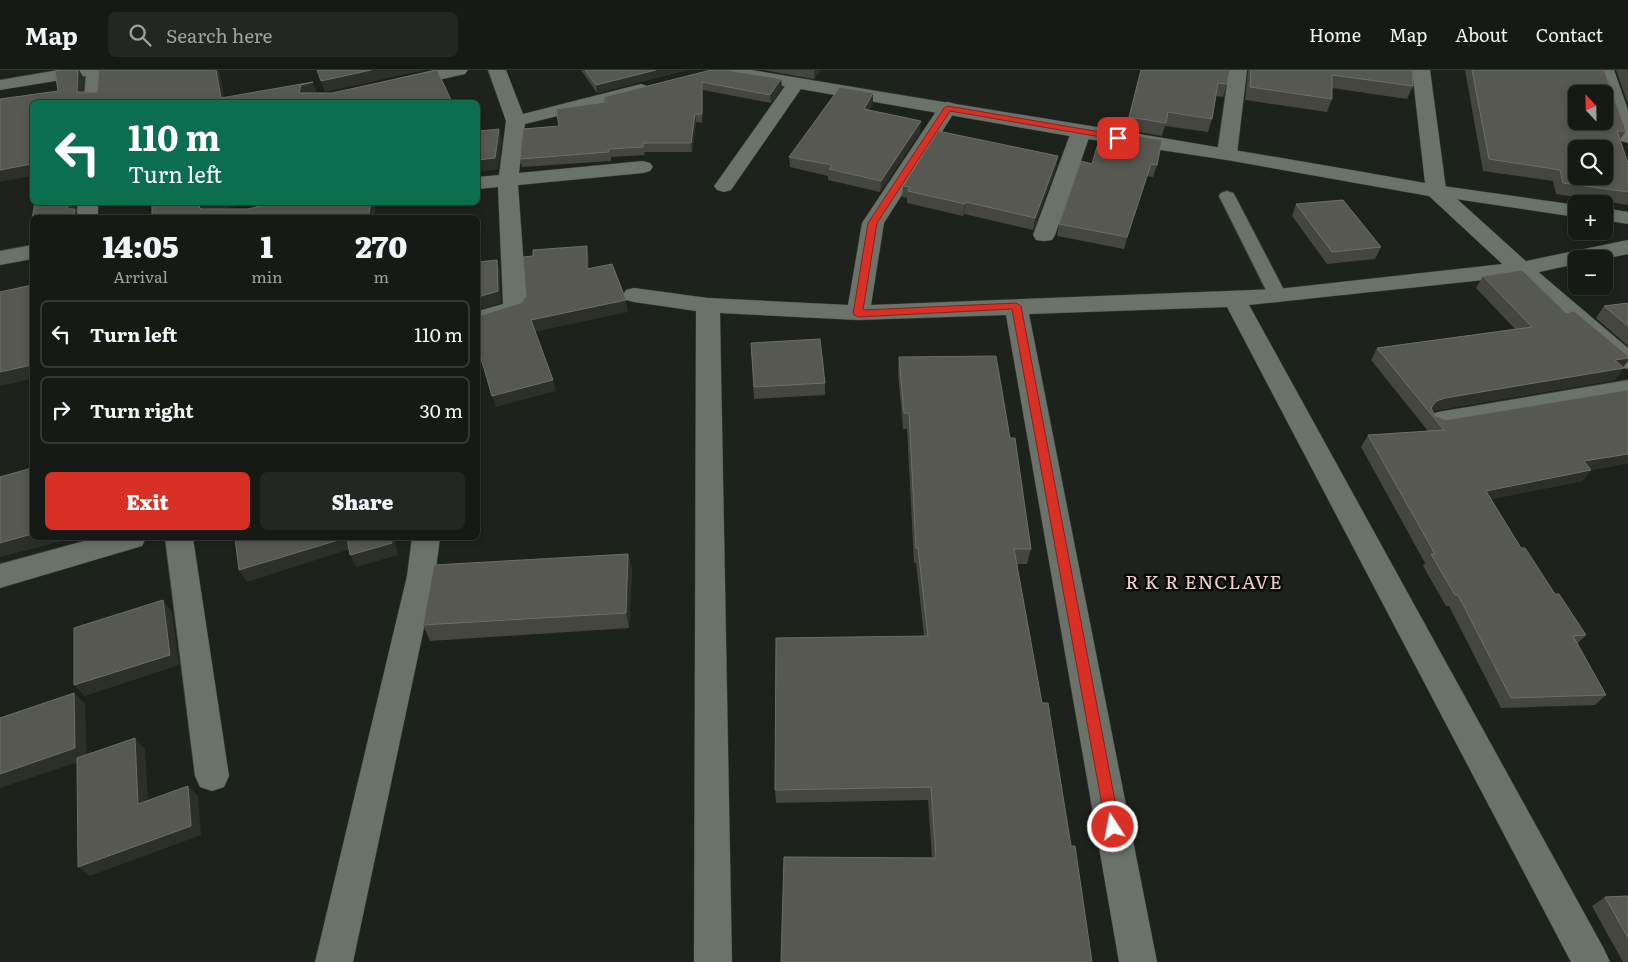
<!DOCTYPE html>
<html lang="en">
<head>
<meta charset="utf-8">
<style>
	:root { --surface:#161a15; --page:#232722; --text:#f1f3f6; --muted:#9ea1a0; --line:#353834; --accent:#d93025 }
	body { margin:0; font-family:Literata,serif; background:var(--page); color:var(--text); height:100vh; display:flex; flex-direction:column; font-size:19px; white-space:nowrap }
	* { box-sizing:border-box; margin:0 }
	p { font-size:16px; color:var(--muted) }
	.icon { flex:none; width:28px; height:28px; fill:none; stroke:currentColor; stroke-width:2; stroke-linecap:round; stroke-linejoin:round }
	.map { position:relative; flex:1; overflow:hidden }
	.panel { position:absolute; left:30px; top:145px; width:450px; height:325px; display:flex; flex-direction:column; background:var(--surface); border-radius:8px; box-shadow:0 2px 8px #0003,0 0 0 1px var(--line) }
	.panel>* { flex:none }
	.banner { position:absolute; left:30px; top:30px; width:450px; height:105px; border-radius:8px; box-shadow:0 2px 8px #0003,0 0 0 1px var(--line); background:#0b6e4f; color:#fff; overflow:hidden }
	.needle { width:32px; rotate:338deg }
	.controls { position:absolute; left:1568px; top:15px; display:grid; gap:10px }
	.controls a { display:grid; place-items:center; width:45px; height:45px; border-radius:8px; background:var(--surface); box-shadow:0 2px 8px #0003,0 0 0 1px var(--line); font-size:25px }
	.pin { position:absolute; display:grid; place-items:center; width:42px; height:42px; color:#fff; margin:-21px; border-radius:10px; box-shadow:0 2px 8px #0006 }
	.me { position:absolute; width:55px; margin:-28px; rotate:349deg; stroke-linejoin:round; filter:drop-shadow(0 0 4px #0008) }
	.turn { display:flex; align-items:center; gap:18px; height:105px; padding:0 15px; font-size:22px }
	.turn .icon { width:65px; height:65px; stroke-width:2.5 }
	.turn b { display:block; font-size:35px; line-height:42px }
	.eta { display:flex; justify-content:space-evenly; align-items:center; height:85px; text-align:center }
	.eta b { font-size:30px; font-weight:800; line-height:35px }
	.action { display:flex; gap:10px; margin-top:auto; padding:10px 15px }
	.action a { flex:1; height:58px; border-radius:8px; background:var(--accent); color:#fff; font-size:20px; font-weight:800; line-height:58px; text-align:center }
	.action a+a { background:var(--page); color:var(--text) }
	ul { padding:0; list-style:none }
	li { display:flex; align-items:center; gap:15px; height:68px; margin:0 10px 8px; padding:0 5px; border:2px solid var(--line); border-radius:8px }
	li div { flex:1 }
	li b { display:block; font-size:19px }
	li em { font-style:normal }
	header { display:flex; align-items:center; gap:30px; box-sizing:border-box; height:70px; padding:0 25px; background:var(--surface); border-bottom:1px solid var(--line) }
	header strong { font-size:24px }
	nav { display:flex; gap:28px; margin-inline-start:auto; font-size:18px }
	.search { width:350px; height:45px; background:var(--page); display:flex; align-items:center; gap:12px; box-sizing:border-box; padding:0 18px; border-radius:8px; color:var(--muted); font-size:19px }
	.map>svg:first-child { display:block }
</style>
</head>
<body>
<header>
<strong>Map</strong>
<div class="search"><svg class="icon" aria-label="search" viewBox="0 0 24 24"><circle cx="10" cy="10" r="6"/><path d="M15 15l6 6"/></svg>Search here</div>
<nav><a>Home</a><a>Map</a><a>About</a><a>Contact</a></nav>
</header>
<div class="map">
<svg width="1628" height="892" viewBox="0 0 1628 892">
	<rect width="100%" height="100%" fill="#1d221c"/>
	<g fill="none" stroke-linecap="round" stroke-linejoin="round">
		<defs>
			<polygon id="lane" points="1227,121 1233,123 1235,126 1287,226 1284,230 1278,232 1272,230 1269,226 1219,126 1221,123"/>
			<g id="street">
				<polygon points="59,0 101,0 98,4 92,5 0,20 0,10"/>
				<polygon points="435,0 468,0 465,4 402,18 396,17 393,13 396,9"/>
				<polygon points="488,0 506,0 523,44 641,14 647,16 650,20 647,24 525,54 519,103 643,91 650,93 653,97 650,101 643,103 518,115 527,238 523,243 478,256 478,241 503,234 498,117 478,119 478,107 499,105 506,51"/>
				<polygon points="1229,0 1247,0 1237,84 1234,88 1227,90 1220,88 1217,84"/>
				<polygon points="1596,0 1614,0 1628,40 1628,73 1621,71 1618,67"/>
				<polygon points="796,8 802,9 805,13 731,120 724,122 717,120 714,116 717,112 790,9"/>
				<polygon points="948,32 955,34 957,38 884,153 871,235 1278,219 1521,192 1628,170 1628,184 1603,189 1576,189 1576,194 1521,206 1249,235 1604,879 1610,892 1571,892 1227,237 1029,244 1157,892 1119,892 1006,245 858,250 720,243 732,892 694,892 696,241 634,232 626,230 623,225 626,220 634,218 708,228 848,235 862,153 941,34"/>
				<polygon points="1081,56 1088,58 1091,62 1055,165 1052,170 1044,171 1036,170 1033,165 1071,62 1074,58"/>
				<polygon points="1436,115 1576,135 1576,147 1429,125 1426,121 1429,117"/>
				<polygon points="1604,138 1628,142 1628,154 1604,150"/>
				<polygon points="1628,310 1628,328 1438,360 1429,357 1425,351 1429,345 1438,342"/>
				<polygon points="95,468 146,468 142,476 0,518 0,494"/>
				<polygon points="165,468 193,468 229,706 224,717 212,721 200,717 195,706"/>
				<polygon points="412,468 440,468 435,506 353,892 315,892 407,506"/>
			</g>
			<g id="secondary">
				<polygon points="86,0 104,0 102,32 84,32"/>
				<path d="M711,0H752C976,38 1201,73 1425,113L1412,0H1430L1446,119L1529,194L1628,278V299L1619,297L1513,204L1429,126L1227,90L1081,68L720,5L714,4Z"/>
				<polygon points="78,132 98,132 98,148 76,148"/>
				<polygon points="32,175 32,189 0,195 0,181"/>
			</g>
		</defs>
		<!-- lane casing -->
		<use href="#lane" stroke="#393d38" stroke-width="2"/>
		<!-- street casing -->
		<use href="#street" stroke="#393d38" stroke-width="1"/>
		<!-- secondary casing -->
		<use href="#secondary" stroke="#393d38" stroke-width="1"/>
		<!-- lane -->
		<use href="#lane" fill="#6b726a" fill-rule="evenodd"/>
		<!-- street -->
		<use href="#street" fill="#6b726a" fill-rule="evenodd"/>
		<!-- secondary -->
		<use href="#secondary" fill="#6b726a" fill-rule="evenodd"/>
	</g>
	<!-- wall -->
	<g fill="#44463f">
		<polygon points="581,0 687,0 597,23"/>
		<polygon points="711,0 781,9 782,18 771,33 703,20 702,53 696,52 692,82 644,82 645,85 611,87 611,91 522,97 520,89 605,33 604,27"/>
		<polygon points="763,0 820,0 814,9"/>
		<polygon points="1141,0 1227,14 1223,27 1216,26 1212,49 1208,62 1165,56 1162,66 1126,60"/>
		<polygon points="1248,0 1412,0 1413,16 1407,29 1332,18 1332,29 1327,42 1245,30"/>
		<polygon points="1465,0 1604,0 1626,61 1620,70 1628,93 1628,135 1556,124 1553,111 1483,101"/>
		<polygon points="1616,0 1628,0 1628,34"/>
		<polygon points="873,23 873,34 869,40 920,62 880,122 828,110 828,106 790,97 789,87"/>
		<polygon points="1124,67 1157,95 1153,107 1147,106 1124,179 1057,166 1059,154 1092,94"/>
		<polygon points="1058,86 1056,98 1033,160 964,144 963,146 907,133 907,128 902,127 903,116"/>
		<polygon points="1296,134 1381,177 1375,189 1327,194 1292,146"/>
		<polygon points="1483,206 1623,297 1615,310 1437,340 1432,342 1435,346 1446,350 1628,320 1628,393 1591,400 1582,411 1491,429 1521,478 1586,565 1577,574 1606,625 1595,635 1501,638 1449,536 1446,536 1423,496 1425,493 1361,377 1368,365 1428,361 1371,290 1377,278 1515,259 1476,218"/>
		<polygon points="1628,233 1628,276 1596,248 1604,236"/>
		<polygon points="751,273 825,313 825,325 754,329"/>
		<polygon points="899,287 1010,368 1031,479 1027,494 1017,494 1042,633 1071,776 932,788 928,730 776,733 775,720 924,566 916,493 914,493 907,359 903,359 898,303"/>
		<polygon points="628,484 632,500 629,558 430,571 423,555"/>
		<polygon points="1628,826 1628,892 1623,892 1592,836 1605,827"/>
	</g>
	<!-- shaded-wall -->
	<g fill="#2d3029">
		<polygon points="78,0 79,0 84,8 83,32 77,22"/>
		<polygon points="216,0 219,0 225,32 221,28"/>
		<polygon points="371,0 425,0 325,22 321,11"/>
		<polygon points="656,0 687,0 597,23 596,15"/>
		<polygon points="815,0 820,0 814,9 814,1"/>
		<polygon points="781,9 782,18 771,33 770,25"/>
		<polygon points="313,12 317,23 299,23 301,15"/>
		<polygon points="702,12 703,20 702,53"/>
		<polygon points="873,23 873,34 863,50 864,39"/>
		<polygon points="695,44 696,52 692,82 691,73"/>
		<polygon points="921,51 920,62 880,122 881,111"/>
		<polygon points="499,59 502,70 498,99 478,102 478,90"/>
		<polygon points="1058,86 1056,98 1033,160 1035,148"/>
		<polygon points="32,94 32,106 0,112 0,100"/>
		<polygon points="1151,94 1147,106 1124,179 1127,167"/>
		<polygon points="68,132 76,132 75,139 80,148 70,148 67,136"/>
		<polygon points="203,132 254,132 210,142 206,148 199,137"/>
		<polygon points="371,132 377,132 374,148 368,148"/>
		<polygon points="966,132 964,144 963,146 965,134"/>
		<polygon points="587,176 589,187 589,210 587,199"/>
		<polygon points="497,190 500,201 501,233 478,240 478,227"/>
		<polygon points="626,230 628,242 534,262 531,250"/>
		<polygon points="1628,288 1628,291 1622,299 1624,298 1615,310 1437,340 1430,343 1429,341 1436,331 1445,328 1615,290"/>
		<polygon points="32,295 32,309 0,316 0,302"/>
		<polygon points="553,310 556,321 496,337 492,326"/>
		<polygon points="1628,384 1628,393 1591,400 1582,411 1478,432 1486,421 1584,391"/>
		<polygon points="32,464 32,468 75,468 0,487 0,473"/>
		<polygon points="345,468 347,468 353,478 247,512 239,500"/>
		<polygon points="391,468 394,468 398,485 356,497 350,485"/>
		<polygon points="628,484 632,500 629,558 626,543"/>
		<polygon points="163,530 172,542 179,595 85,626 74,615"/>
		<polygon points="74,623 85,634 87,689 0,718 0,704"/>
		<polygon points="135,668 145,679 149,744 138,734"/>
		<polygon points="188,716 198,726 201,765 90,806 78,797"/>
	</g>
	<!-- building -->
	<g fill="#565851" stroke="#6d6f69" fill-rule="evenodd">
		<polygon points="62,0 78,0 77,22 97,22 99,0 216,0 221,28 313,12 301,15 299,23 332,23 437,0 452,32 32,32 32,94 0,100 0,29 58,21 55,1"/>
		<polygon points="317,0 371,0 321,11"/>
		<polygon points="585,0 656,0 596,15"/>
		<polygon points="711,0 727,0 781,9 770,25 702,12 702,44 695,44 691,73 643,73 643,77 609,79 609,82 520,89 523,59 559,56 556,39 607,32 604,27"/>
		<polygon points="1141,0 1230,0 1227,14 1218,13 1212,49 1168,42 1166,53 1129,47"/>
		<polygon points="1251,0 1412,0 1413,16 1332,5 1332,29 1250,17"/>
		<path d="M1472,0H1604L1626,61H1617L1628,93V122L1563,113L1560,100L1489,89ZM1576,24H1604V51H1576ZM1576,79H1604V106H1576Z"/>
		<polygon points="840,17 873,23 864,39 921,51 881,111 829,99 832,95 789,87"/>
		<polygon points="499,59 495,88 478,90 478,61"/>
		<polygon points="938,61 1058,86 1035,148 966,132 965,134 908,121 910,117 903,116"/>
		<polygon points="1101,63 1124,67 1125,64 1162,70 1157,95 1151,94 1127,167 1059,154 1081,91 1092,94"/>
		<polygon points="1343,130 1381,177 1332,182 1296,134"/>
		<polygon points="35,132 68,132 67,136 69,139 75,139 74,147 70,148 32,148 32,155 31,155"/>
		<polygon points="152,132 203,132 199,137 201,139 248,139 276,132 371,132 368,148 152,148"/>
		<polygon points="587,176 587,199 612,194 626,230 531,250 553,310 492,326 478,278 478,246 521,233 526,226 523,187 533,186 533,180"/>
		<polygon points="497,190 498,221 478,227 478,192"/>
		<polygon points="1522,200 1566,243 1574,241 1628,286 1628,288 1615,290 1624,298 1445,328 1436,331 1431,338 1435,346 1446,350 1628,320 1628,384 1584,391 1591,400 1486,421 1521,478 1525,478 1555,524 1559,524 1586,565 1573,566 1606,625 1511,628 1458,525 1455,525 1431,484 1435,484 1368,365 1444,360 1377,278 1532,257 1483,206"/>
		<polygon points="32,215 32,295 0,302 0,222"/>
		<polygon points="1628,233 1628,256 1604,236"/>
		<polygon points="820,269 825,313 754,317 751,273"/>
		<polygon points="996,286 1010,368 1015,368 1031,479 1014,479 1042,633 1048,633 1071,776 1075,776 1092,892 781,892 784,787 936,788 931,717 775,720 776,568 928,566 918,478 916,478 909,343 904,343 899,287"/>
		<polygon points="32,398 32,464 0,473 0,407"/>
		<polygon points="235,468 345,468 239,500"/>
		<polygon points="347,468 391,468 392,473 350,485"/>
		<polygon points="628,484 626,543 423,555 434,495"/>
		<polygon points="163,530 170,585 74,615 74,558"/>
		<polygon points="74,623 75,678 0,704 0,648"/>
		<polygon points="135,668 138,734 188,716 191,756 78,797 77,688"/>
		<polygon points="1628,826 1628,868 1605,827"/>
	</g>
	<!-- route -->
	<polygon fill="#d93025" stroke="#8d1f18" points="948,36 1118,65 1122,68 1118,70 950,41 877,153 863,240 1016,233 1021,236 1120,757 1118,762 1113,764 1108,762 1106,757 1012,239 858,247 853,244 868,153 944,38"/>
	<g text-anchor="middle" stroke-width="5" stroke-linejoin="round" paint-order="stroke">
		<!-- neighbourhood labels -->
		<g font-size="19" letter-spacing="1" fill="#f3d0cc" stroke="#090b08">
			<text x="1204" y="519">R K R ENCLAVE</text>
		</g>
	</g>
</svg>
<div class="controls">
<a><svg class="needle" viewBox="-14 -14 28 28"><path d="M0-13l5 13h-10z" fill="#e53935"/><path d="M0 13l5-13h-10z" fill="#9ea1a0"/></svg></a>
<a><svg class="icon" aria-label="search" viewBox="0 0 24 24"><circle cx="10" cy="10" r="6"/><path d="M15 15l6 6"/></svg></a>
<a>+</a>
<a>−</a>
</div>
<div class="pin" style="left:1118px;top:68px;background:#d93025"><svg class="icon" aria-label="arrive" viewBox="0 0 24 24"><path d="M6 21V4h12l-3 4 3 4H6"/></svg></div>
<svg class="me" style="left:1113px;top:757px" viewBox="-20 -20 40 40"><circle r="17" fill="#d93025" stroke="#fff" stroke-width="3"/><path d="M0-11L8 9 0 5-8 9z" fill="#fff"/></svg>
<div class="banner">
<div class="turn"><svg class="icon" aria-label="left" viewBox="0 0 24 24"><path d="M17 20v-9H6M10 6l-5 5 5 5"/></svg><div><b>110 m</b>Turn left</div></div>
</div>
<section class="panel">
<div class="eta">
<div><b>14:05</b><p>Arrival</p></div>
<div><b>1</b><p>min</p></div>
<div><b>270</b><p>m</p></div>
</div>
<ul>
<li><svg class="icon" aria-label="left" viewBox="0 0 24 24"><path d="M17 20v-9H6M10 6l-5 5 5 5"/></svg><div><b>Turn left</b></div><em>110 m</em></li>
<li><svg class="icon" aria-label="right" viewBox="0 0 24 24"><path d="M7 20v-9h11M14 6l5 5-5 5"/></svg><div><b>Turn right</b></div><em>30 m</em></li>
</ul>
<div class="action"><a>Exit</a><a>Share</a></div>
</section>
</div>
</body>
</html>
